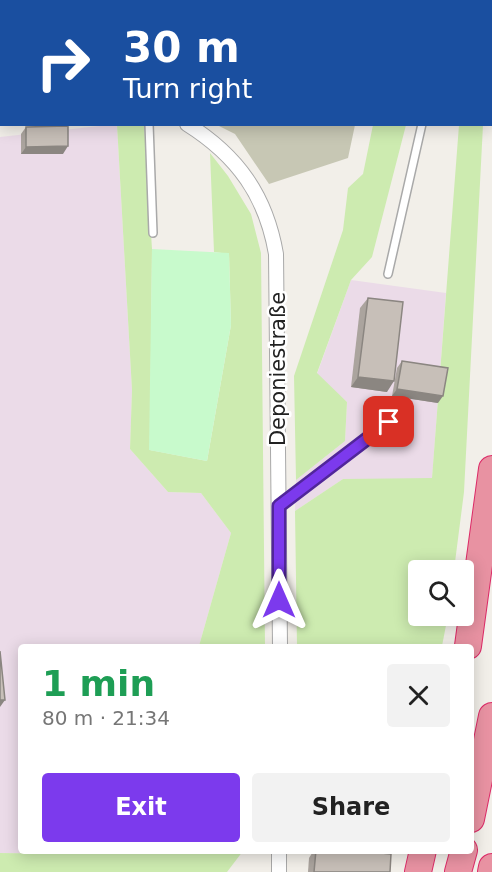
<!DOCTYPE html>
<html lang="en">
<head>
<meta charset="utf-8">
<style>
	:root { --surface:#fff; --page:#f2f2f2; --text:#222; --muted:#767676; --accent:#7c3aed }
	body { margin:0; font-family:"DejaVu Sans",sans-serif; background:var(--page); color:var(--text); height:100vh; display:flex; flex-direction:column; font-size:22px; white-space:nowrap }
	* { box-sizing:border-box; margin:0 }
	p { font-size:20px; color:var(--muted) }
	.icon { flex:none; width:33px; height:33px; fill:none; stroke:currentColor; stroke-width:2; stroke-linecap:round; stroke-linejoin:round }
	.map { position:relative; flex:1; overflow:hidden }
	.side { position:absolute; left:18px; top:644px; width:456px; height:210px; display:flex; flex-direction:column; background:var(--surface); border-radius:6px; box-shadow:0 3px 15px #0003 }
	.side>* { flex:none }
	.guide { position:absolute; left:0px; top:0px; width:492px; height:126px; box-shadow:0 3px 15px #0003; background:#1a4fa0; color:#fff; overflow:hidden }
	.fabs { position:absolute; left:408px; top:560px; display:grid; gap:12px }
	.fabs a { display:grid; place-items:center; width:66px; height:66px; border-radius:6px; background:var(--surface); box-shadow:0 3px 15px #0003; font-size:30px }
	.pin { position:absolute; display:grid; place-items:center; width:51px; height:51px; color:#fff; margin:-26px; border-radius:12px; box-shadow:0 3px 9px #0006 }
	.me { position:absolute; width:66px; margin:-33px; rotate:0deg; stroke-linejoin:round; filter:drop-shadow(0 0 4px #0008) }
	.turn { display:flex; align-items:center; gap:21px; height:126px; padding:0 24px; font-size:27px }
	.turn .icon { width:78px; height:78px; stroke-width:2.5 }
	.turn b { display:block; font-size:42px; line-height:51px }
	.round { display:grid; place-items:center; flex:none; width:63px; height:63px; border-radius:6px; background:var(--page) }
	.summary { display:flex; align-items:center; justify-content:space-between; height:102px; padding:0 24px }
	h1 { font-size:36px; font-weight:700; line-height:45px; color:#1e9e55 }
	.button { display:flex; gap:12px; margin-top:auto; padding:12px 24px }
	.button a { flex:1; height:69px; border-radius:6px; background:var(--accent); color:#fff; font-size:24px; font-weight:700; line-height:69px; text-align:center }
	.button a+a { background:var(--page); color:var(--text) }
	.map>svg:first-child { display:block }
</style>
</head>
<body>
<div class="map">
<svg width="492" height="872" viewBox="0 0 492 872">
	<rect width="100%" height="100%" fill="#f2efe9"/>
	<!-- industrial -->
	<g fill="#ebdbe8">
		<polygon points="0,0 114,0 2,2 0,103"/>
		<polygon points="108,125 117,125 132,390 130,449 168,492 201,493 231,533 199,646 21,646 21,850 74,851 72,854 0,853 0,137"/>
		<polygon points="351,280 446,293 432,479 343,479 295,511 296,480 345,441 347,402 317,374"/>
	</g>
	<!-- construction -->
	<polygon fill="#c7c7b4" points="217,125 355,124 355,125 348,158 269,184 235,134"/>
	<!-- grass -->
	<g fill="#cdebb0">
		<polygon points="213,0 480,0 480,1 217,2"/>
		<polygon points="117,125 144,125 152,249 150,450 207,461 231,325 229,254 214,252 210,153 228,176 251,214 261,253 265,646 199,646 231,533 201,493 168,492 130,449 132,390"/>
		<polygon points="373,125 406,125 372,257 351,280 317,373 347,402 345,441 296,480 294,376 343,230 348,188 363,174"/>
		<polygon points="459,125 483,125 464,492 454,570 418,570 418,615 448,615 442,646 297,646 295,511 343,479 432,478"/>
		<polygon points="74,850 243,850 243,851 227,872 0,872 0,853 72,854"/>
	</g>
	<!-- park -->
	<polygon fill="#c8facc" points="152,249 229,253 231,325 207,461 149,450"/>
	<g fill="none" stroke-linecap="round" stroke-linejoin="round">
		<defs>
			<g id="service">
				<polyline points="149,124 153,233"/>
				<polyline points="388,274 422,124"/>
				<polyline points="279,506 389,422"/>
			</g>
			<g id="minor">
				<polyline points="131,2 131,0"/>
				<polyline points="0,118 2,118"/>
				<path d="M187,124C238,156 266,196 276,254L280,646"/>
				<polyline points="279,872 279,850"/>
			</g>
			<g id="motorway">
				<polyline points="468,646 492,469"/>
				<polyline points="471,819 492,716"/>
				<polyline points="418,872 423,850"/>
				<polyline points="458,872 464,850"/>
				<polyline points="491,872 492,867"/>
			</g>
		</defs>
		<!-- service casing -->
		<use href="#service" stroke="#a9a9a9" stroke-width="10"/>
		<!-- minor casing -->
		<use href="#minor" stroke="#a9a9a9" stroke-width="16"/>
		<!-- motorway casing -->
		<use href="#motorway" stroke="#dc2a67" stroke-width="28"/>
		<!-- service -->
		<use href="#service" stroke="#fff" stroke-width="7"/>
		<!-- minor -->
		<use href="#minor" stroke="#fff" stroke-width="14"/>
		<!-- motorway -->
		<use href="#motorway" stroke="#e892a2" stroke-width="26"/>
	</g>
	<!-- wall -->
	<g fill="#aba49e">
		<polygon points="26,127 63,154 21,154 21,134"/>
		<polygon points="368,298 387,392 351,387 360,308"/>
		<polygon points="402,361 438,403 392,396 397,368"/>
		<polygon points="314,850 350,850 390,872 308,872 309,858"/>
	</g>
	<!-- shaded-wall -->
	<g fill="#8b8681">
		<polygon points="68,146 63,154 21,154 26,147"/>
		<polygon points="358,377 394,381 387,392 351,387"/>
		<polygon points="397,389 443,396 438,403 392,396"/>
		<polygon points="0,700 5,700 0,707"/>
	</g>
	<!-- building -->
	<g fill="#c7bfb8" stroke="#8b8681" stroke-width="1.5">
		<polygon points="68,126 68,146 26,147 26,127"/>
		<polygon points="368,298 403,302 394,381 358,377"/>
		<polygon points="402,361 448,368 443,396 397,389"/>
		<polygon points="0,651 5,700 0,700"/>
		<polygon points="316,850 350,850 391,854 390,872 314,872"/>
	</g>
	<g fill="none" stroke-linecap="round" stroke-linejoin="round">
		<defs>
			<polyline id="route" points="279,600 279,506 389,422"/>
		</defs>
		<!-- route casing -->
		<use href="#route" stroke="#51269a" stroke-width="15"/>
		<!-- route -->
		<use href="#route" stroke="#7c3aed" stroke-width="10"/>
	</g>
	<g text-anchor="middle" stroke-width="5" stroke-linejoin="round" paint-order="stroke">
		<!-- street labels -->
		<g font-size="21" fill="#222" stroke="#fff">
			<text transform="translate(278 369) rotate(-90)" y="7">Deponiestraße</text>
		</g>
	</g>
</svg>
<div class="fabs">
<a><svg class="icon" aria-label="search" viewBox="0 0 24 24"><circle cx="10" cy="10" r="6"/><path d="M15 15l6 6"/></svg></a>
</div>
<div class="pin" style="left:389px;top:422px;background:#d93025"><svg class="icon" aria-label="arrive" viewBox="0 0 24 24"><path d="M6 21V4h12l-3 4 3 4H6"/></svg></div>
<svg class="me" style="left:279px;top:600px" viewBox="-20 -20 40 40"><path d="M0-17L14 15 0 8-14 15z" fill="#7c3aed" stroke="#fff" stroke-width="4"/></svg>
<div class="guide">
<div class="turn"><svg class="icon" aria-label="right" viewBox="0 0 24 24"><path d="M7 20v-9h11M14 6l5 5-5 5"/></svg><div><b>30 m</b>Turn right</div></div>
</div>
<section class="side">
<div class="summary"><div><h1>1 min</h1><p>80 m · 21:34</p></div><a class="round"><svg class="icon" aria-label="close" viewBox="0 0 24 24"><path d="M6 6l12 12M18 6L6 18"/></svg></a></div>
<div class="button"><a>Exit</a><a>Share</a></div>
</section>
</div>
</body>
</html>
